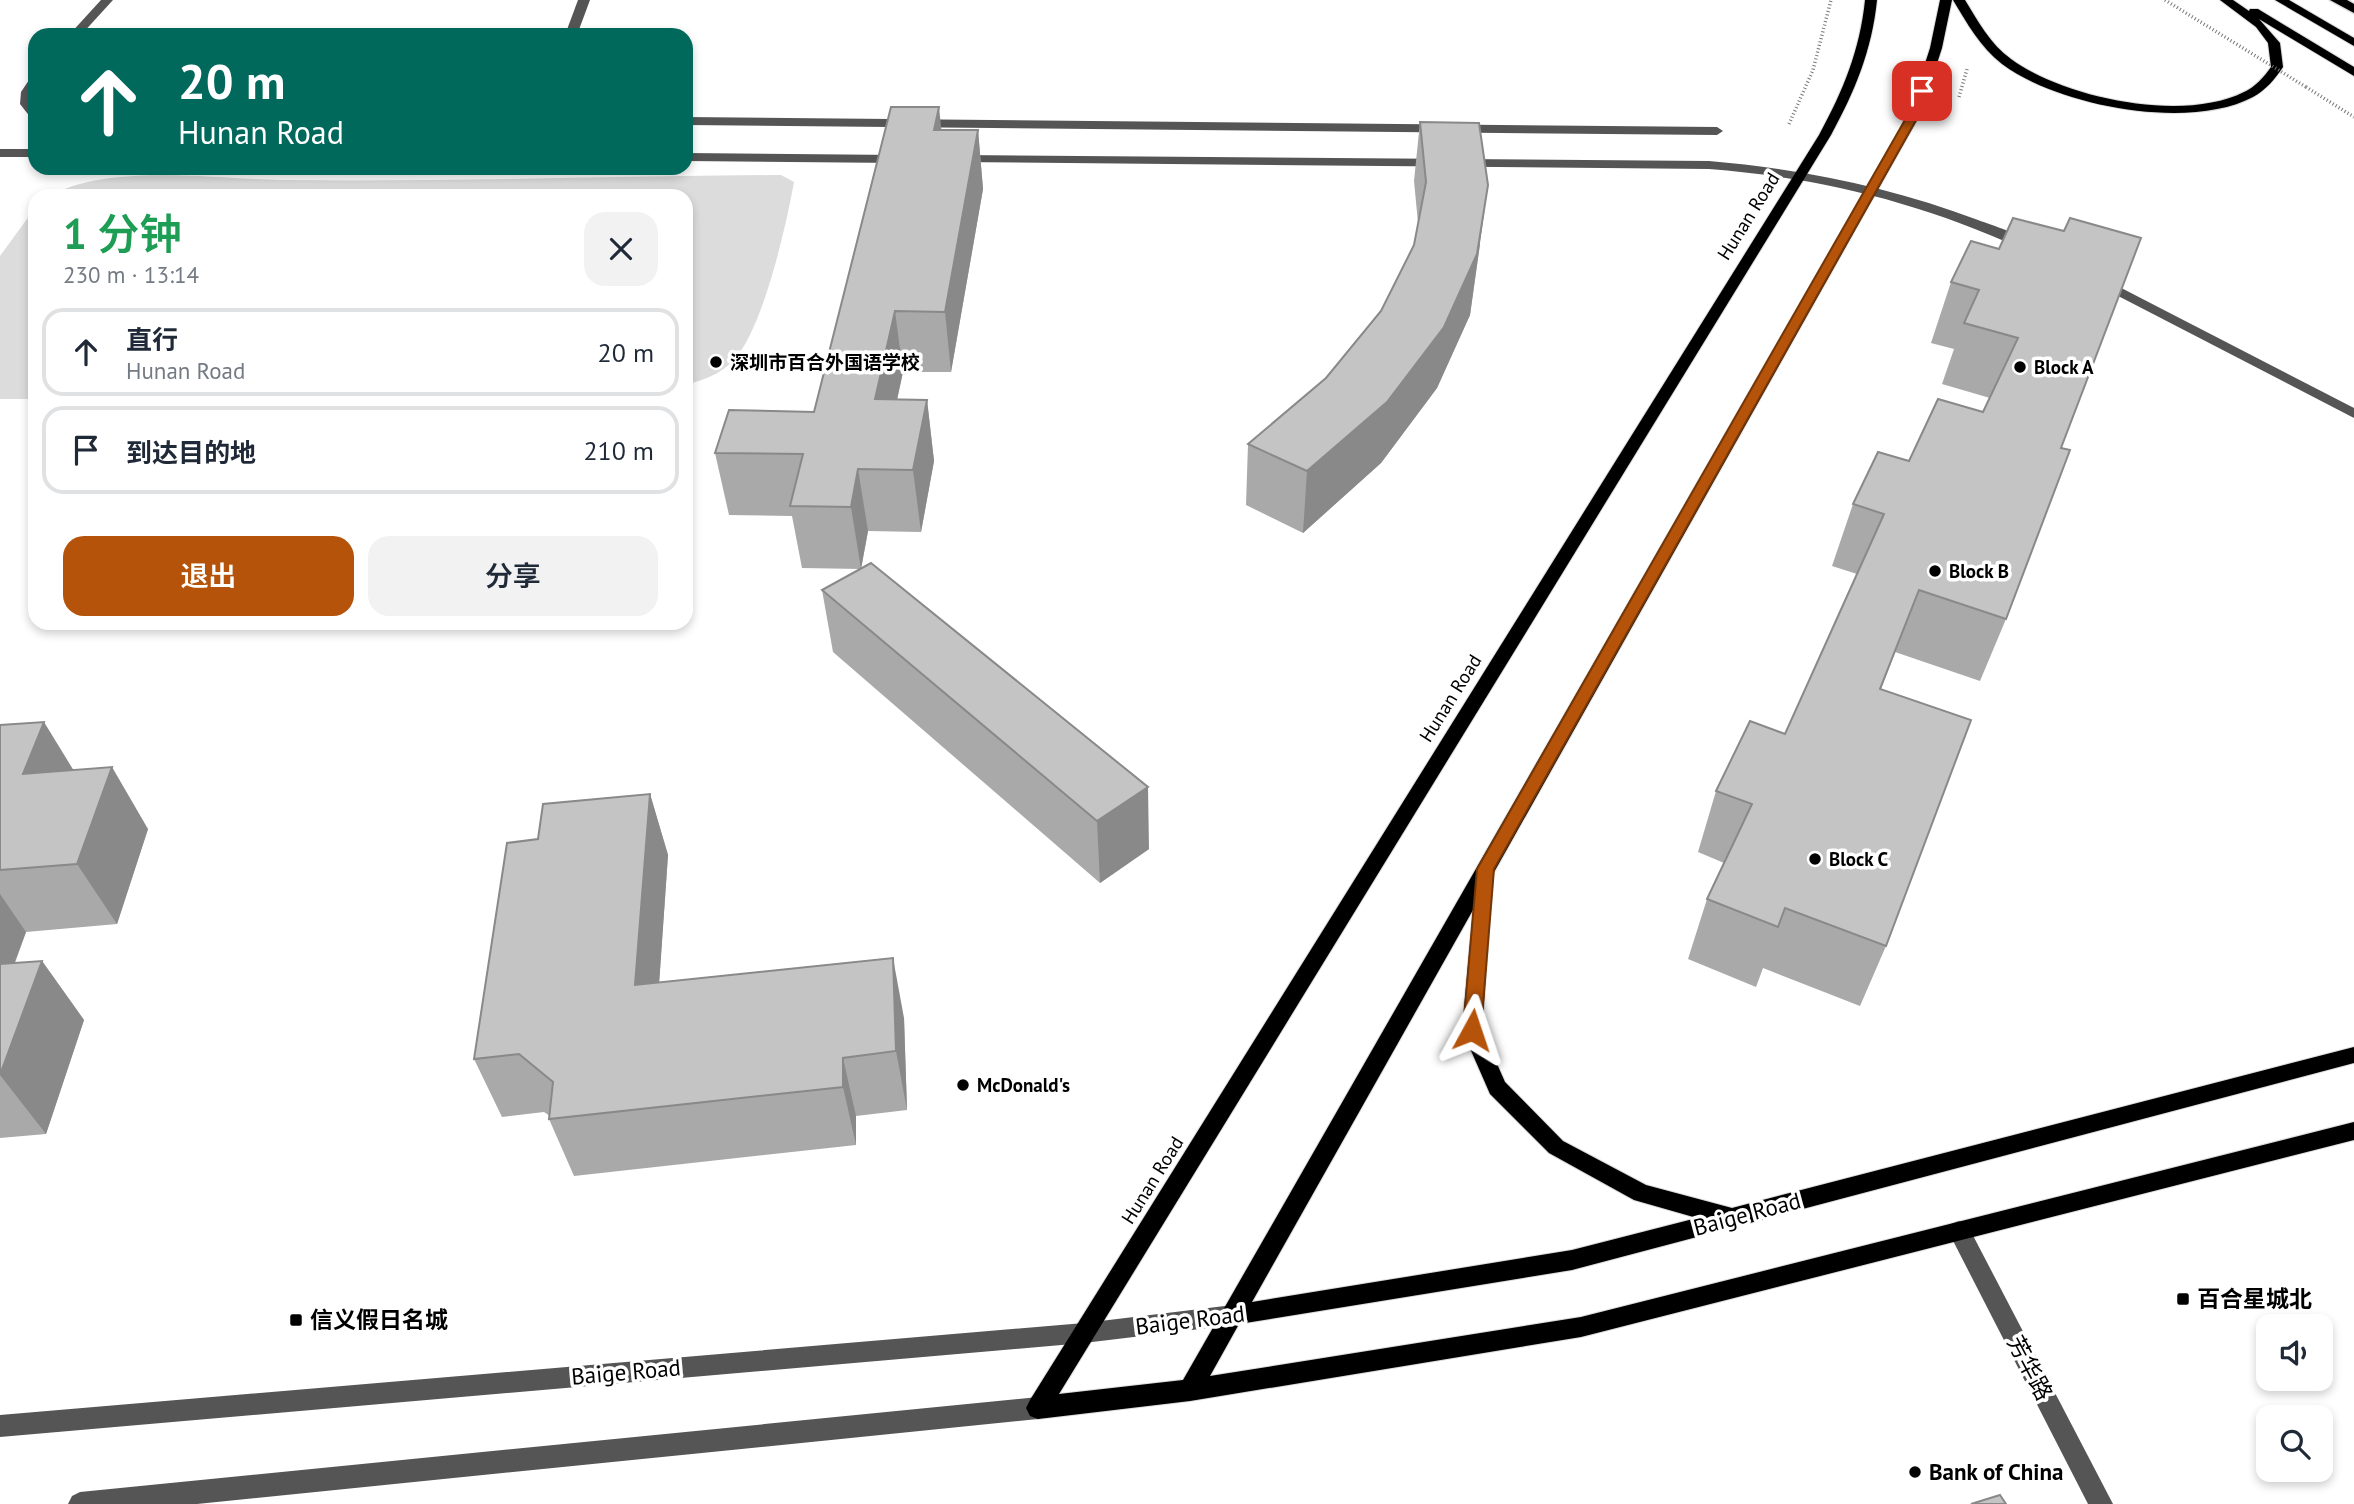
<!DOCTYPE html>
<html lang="zh">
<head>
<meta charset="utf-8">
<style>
	:root { --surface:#fff; --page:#f2f2f3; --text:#1f2937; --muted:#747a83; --line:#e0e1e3; --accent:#b45309 }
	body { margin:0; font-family:"PT Sans","Noto Sans SC",sans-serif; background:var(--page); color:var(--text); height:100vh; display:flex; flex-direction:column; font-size:26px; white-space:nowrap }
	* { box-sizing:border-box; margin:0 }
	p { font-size:23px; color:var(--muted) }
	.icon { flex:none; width:38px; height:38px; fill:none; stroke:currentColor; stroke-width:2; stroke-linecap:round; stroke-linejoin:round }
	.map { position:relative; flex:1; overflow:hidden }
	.panel { position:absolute; left:28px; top:189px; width:665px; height:441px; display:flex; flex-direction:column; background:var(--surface); border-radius:21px; box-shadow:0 4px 10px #0003 }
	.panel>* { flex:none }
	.hud { position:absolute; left:28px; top:28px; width:665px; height:147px; border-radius:21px; box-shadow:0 4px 10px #0003; background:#00695c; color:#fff; overflow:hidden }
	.fabs { position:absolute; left:2256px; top:1314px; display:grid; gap:14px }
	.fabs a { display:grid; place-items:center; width:77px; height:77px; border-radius:14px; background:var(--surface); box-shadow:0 4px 10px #0003; font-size:35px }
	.pin { position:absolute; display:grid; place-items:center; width:60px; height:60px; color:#fff; margin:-30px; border-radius:14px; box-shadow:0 4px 10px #0006 }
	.me { position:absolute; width:77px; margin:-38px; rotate:5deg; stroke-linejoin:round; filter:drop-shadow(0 0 5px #0008) }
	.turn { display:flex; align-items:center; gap:24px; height:147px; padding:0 35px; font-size:32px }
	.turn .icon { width:91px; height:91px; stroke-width:2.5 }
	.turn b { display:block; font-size:49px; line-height:60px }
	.round { display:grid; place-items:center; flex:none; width:74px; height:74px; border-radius:21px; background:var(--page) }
	.head { display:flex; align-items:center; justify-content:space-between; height:119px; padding:0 35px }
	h1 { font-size:42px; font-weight:600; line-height:52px; color:#1e9e55 }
	.primary-button { display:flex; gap:14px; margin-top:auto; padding:14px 35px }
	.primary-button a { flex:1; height:80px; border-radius:21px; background:var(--accent); color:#fff; font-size:28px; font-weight:600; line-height:80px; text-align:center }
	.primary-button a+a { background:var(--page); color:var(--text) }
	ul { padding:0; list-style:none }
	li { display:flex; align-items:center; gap:21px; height:88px; margin:0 14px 10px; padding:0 21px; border:4px solid var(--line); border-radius:21px }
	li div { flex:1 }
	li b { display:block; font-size:26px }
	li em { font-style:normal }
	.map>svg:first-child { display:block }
</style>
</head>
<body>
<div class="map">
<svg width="2354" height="1504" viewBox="0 0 2354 1504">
	<rect width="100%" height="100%" fill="#fff"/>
	<!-- green -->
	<g fill="#dcdcdc">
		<path d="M781,175L794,182C786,226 763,330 733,361C719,375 705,379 686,385V196H50C107,163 215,179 281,180C448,182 614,176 781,175Z"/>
		<polygon points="35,208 35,399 0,399 0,256"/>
	</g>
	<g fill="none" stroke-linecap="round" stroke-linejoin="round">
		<defs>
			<g id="major">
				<path d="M1865,0H1877C1872,50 1855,91 1831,135L1059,1394L1183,1380L1909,113L1930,48L1940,0H1952L1942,48L1921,113L1493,874L1482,1030L1505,1082L1563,1141L1646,1185L1732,1208L2354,1047V1063L1572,1270L1239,1324L1210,1376L1581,1317L2354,1122V1140L1581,1337L1190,1401L1038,1419L1030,1416L1026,1408L1030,1400L1819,135C1843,91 1860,50 1865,0ZM1473,910L1462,1030L1490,1094L1549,1153L1634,1200L1697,1218L1572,1250L1252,1302Z"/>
				<path d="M1953,0H1965C1978,21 1990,44 2011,59C2064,98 2183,123 2244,92C2255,87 2264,77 2271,67L2268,43L2256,27L2220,0H2233L2249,11L2250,9H2258L2354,67V76L2259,19L2280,43L2283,67C2275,79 2266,90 2253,97C2189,131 2058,106 2002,64C1980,47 1967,23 1953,0Z"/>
				<polygon points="2275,0 2289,0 2354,38 2354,46"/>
			</g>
			<polygon id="highway" points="2330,0 2347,0 2354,4 2354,13"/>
		</defs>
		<!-- major casing -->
		<use href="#major" stroke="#dbdbdb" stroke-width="2"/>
		<!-- highway casing -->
		<use href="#highway" stroke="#dbdbdb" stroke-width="3"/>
		<!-- path -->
		<g stroke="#777" stroke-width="3.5" stroke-dasharray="1 2.5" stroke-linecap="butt">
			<polyline points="2306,87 2354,117"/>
			<polyline points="1959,97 1967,69"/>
			<polyline points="1789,124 1813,70 1831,0"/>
		</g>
		<!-- minor -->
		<g fill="#555" fill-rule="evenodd">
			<polygon points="101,0 113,0 81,35 69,35"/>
			<polygon points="578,0 590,0 577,35 565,35"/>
			<polygon points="35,76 32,104 35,107 35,119 31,118 20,104 21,92 31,77"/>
			<polygon points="686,117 1717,127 1723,131 1717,135 686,125"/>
			<rect x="0" y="149" width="35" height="8"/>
			<polygon points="686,153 899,155 905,159 899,163 686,161"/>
			<path d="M959,155L1709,161C1802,169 1891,187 1978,220C1994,226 2019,233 2032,245L2030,248H2020C1918,202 1821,178 1709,169L955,162V156Z"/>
			<polygon points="2100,277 2354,408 2354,418 2095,284 2093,281"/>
			<polygon points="1959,1221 1967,1224 2113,1504 2088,1504 1948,1231 1951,1224"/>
			<polygon points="1233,1305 1241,1308 1244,1315 1241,1322 1233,1325 1084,1343 0,1437 0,1415 1084,1323"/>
			<polygon points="1038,1397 1046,1400 1050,1408 1046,1416 1038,1419 197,1504 68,1504 72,1496 80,1492"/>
		</g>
		<!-- major -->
		<use href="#major" fill="#000" fill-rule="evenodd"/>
		<!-- highway -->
		<use href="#highway" fill="#000" fill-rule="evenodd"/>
		<!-- path-bridge -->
		<polyline stroke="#777" stroke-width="3.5" stroke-dasharray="1 2.5" stroke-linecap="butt" points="2165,0 2306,87"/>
	</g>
	<!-- wall -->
	<g fill="#a9a9a9">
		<polygon points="1420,122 1480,245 1470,315 1437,388 1381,463 1303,533 1246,505 1248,444 1326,378 1381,311 1414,245 1418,223 1414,181"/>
		<polygon points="941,130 978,130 983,189 951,372 903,372 897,399 927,400 934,461 921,532 868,531 861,569 802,568 792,516 729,515 715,453 814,412"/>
		<polygon points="1999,249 2061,448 2006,619 1980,681 1895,652 1881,689 1886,946 1860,1006 1763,968 1756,987 1688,959 1707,899 1724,863 1698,852 1716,791 1785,734 1857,574 1832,566 1853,504 1909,461 1983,412 1990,398 1942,384 1954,349 1931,343 1951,282"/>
		<polygon points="822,590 1149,849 1100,883 833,652"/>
		<polygon points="0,725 74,770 148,829 117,924 26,932 15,963 42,961 84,1020 46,1134 0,1138"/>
		<polygon points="650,794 668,855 659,982 904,1018 907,1110 856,1116 856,1145 574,1176 549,1119 550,1116 544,1112 502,1117 474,1059 538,839"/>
	</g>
	<!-- shaded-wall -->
	<g fill="#898989">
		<polygon points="939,107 945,165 934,130"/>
		<polygon points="978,130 983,189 951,372 945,312"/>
		<polygon points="1488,185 1470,315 1437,388 1381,463 1303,533 1307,471"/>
		<polygon points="895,311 903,372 884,461 875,399"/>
		<polygon points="927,400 934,461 921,532 913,470"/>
		<polygon points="858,469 868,531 861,569 851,507"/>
		<polygon points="1919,590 1895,652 1857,750 1880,689"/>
		<polygon points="44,722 82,784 23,774"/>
		<polygon points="112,767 148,829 117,924 77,864"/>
		<polygon points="1148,787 1149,849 1100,883 1097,821"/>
		<polygon points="650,794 668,855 655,1044 635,985"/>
		<polygon points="0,894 26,932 0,1001"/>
		<polygon points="893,958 904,1018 907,1110 896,1051"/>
		<polygon points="42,961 84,1020 46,1134 0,1075"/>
		<polygon points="843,1058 856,1116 856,1145 843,1087"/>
	</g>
	<!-- building -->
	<g fill="#c4c4c4" stroke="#898989" stroke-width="2">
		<polygon points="891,107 939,107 934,130 978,130 945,312 895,311 875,399 927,400 913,470 858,469 851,507 790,506 803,454 715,453 729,410 814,412"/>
		<polygon points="1420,122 1479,123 1488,185 1477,254 1444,327 1387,402 1307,471 1248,444 1326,378 1381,311 1414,245 1426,182"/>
		<polygon points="2013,218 2064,231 2070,218 2141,238 2061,448 2070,450 2006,619 1919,590 1880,689 1971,720 1886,946 1785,908 1778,927 1707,899 1752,804 1716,791 1750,721 1785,734 1884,514 1853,504 1878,452 1909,461 1938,399 1983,412 2018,338 1964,323 1979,290 1951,282 1971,241 1999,249"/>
		<polygon points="871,563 1148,787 1097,821 822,590"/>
		<polygon points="44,722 23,774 112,767 77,864 0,870 0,725"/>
		<polygon points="650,794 635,985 893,958 896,1051 843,1058 843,1087 549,1119 553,1082 519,1054 474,1059 507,843 538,839 543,804"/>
		<polygon points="42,961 0,1075 0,964"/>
		<polygon points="2000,1495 2006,1504 1971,1504"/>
	</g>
	<!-- route -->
	<polygon fill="#b45309" stroke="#753606" stroke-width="2" points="1918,89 1927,91 1920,113 1494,869 1481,1030 1478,1035 1472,1038 1465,1035 1463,1030 1477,869 1909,113"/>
	<!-- markers -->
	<g fill="#000" stroke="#fff" stroke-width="2.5">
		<circle cx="716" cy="362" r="7"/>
		<circle cx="2020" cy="367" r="7"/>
		<circle cx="1935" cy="571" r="7"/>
		<circle cx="1815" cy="859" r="7"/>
		<circle cx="963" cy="1085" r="7"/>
		<rect x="2176" y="1292" width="14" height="14" rx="3.5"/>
		<rect x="289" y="1313" width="14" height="14" rx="3.5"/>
		<circle cx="1915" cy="1472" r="7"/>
	</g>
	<g text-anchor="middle" stroke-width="7" stroke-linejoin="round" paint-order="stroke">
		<!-- street labels -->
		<g font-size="19" fill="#000" stroke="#fff">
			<text transform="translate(1748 216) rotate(-58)" y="7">Hunan Road</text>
			<text transform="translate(1450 698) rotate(-58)" y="7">Hunan Road</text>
			<text transform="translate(1152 1180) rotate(-58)" y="7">Hunan Road</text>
		</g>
		<!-- poi labels -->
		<g font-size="19" font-weight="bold" fill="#000" stroke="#fff" text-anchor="start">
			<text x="730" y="369">深圳市百合外国语学校</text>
			<text x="2034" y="374">Block A</text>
			<text x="1949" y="578">Block B</text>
			<text x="1829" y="866">Block C</text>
			<text x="977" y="1092">McDonald's</text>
		</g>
		<!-- near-street labels -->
		<g font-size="23" fill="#000" stroke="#fff">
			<text transform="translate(1747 1214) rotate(-15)" y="8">Baige Road</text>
			<text transform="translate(1190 1320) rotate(-7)" y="8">Baige Road</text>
			<text transform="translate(2030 1368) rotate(62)" y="8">芳华路</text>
			<text transform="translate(626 1372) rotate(-5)" y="8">Baige Road</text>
		</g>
		<!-- near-poi labels -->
		<g font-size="23" font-weight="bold" fill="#000" stroke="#fff" text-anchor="start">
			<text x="2197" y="1307">百合星城北</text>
			<text x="310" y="1328">信义假日名城</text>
			<text x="1929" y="1480">Bank of China</text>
		</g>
	</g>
</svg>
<div class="fabs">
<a><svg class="icon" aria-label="sound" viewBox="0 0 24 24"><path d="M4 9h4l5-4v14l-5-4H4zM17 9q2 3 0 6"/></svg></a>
<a><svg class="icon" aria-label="search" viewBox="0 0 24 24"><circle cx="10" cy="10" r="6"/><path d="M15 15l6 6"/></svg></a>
</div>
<div class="pin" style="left:1922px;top:91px;background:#d93025"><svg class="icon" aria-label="arrive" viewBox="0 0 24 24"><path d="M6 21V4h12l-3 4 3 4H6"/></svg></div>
<svg class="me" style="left:1472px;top:1030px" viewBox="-20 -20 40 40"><path d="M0-17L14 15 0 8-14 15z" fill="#b45309" stroke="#fff" stroke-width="4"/></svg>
<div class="hud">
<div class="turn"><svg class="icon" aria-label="ahead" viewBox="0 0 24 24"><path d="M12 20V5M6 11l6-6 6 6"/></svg><div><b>20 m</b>Hunan Road</div></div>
</div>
<section class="panel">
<div class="head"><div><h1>1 分钟</h1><p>230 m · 13:14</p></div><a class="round"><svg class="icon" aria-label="close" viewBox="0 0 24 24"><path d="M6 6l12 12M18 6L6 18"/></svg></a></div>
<ul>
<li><svg class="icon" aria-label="ahead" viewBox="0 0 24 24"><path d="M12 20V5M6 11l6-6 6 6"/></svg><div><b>直行</b><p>Hunan Road</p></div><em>20 m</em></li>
<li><svg class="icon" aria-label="arrive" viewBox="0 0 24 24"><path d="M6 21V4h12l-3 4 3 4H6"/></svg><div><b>到达目的地</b></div><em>210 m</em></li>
</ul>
<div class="primary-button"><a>退出</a><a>分享</a></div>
</section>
</div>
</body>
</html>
